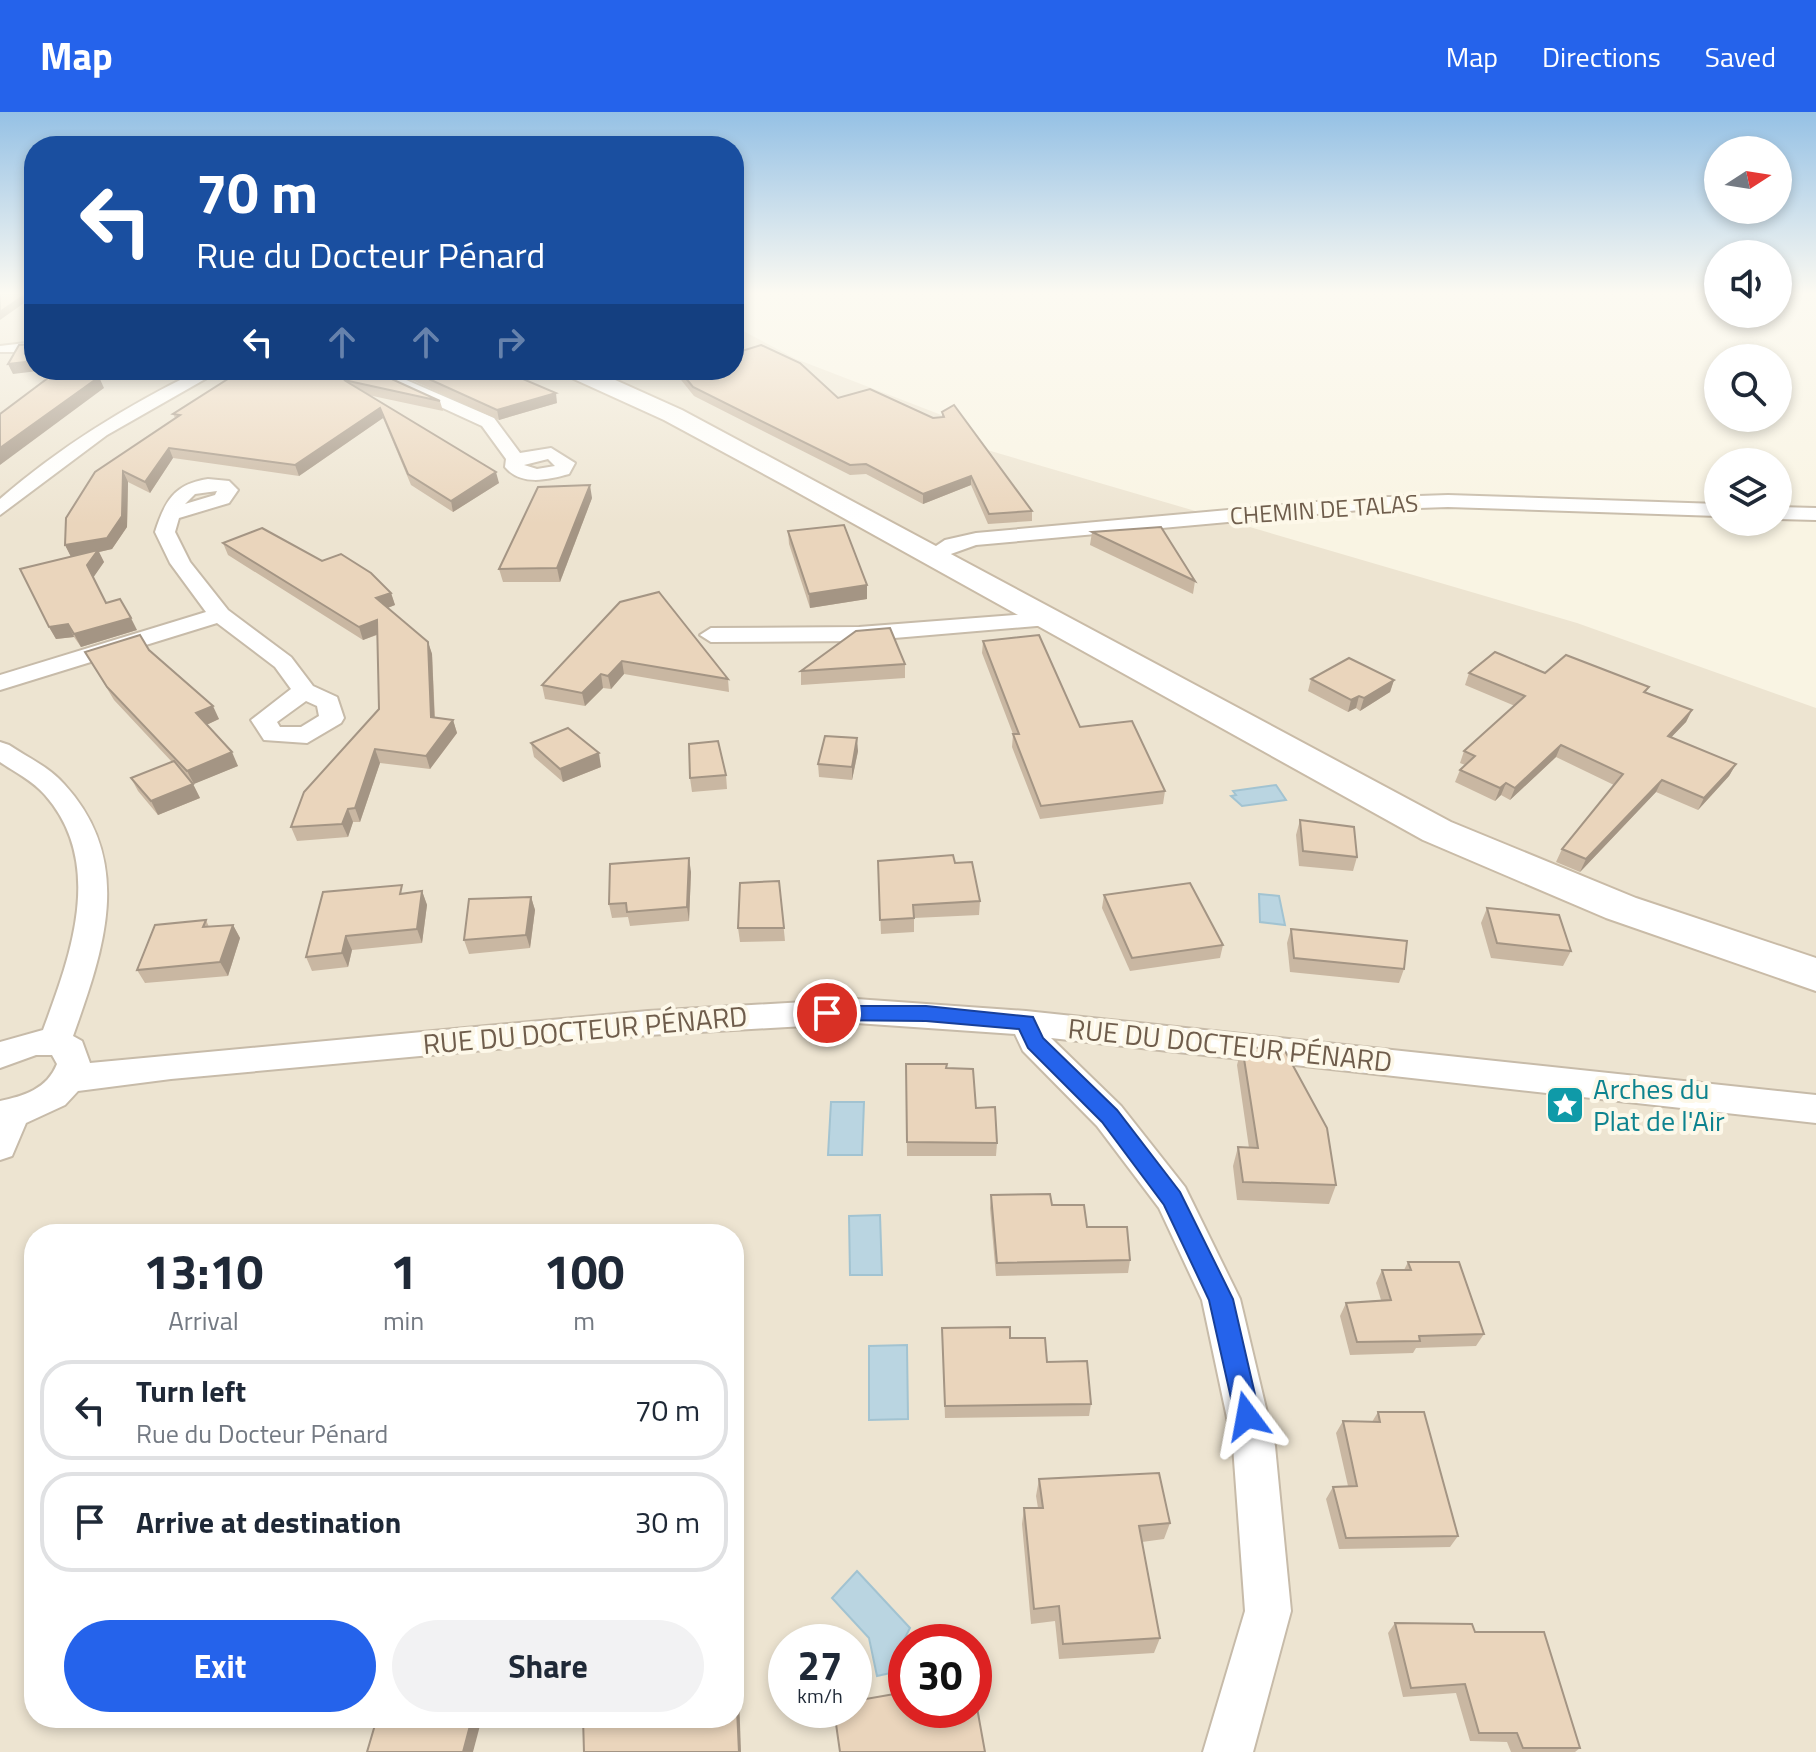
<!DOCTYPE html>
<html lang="en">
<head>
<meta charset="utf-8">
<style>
	:root { --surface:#fff; --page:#f2f2f3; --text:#1f2937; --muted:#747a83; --line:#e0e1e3; --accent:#2563eb }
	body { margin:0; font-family:"Titillium Web",sans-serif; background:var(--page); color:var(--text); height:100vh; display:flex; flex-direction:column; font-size:30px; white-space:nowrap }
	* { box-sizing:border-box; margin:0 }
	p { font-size:26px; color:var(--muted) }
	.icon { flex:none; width:44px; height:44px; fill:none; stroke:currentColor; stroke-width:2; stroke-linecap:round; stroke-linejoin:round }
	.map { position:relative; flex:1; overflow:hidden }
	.drawer { position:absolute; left:24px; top:1112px; width:720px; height:504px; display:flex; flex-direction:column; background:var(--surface); border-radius:32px; box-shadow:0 4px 12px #0003 }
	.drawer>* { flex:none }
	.banner { position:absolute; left:24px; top:24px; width:720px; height:244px; border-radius:32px; box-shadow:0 4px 12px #0003; background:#1a4fa0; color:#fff; overflow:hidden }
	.needle { width:52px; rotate:78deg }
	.tools { position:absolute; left:1704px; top:24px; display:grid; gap:16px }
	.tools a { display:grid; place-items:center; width:88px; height:88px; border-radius:50%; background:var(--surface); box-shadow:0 4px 12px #0003; font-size:40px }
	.speed { position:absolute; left:768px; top:1512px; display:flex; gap:16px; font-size:40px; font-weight:700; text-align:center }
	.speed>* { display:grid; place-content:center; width:104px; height:104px; border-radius:50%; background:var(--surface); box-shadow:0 4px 12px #0003; line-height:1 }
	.speed small { font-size:20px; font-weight:400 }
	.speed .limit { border:12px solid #d22; background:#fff; color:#111 }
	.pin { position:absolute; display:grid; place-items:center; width:68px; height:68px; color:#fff; margin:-34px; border:4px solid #fff; border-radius:50%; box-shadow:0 2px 8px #0007 }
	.me { position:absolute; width:88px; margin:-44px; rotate:347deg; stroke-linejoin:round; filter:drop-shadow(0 0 6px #0008) }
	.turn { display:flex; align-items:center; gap:28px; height:168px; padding:0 40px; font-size:36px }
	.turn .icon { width:104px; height:104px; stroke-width:2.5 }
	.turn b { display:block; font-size:56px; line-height:68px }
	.lanes { display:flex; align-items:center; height:76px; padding:0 40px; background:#0003; justify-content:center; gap:40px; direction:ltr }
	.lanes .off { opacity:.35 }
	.eta { display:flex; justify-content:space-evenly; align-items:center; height:136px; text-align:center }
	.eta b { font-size:48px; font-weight:700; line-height:56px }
	.button { display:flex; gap:16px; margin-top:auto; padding:16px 40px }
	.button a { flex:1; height:92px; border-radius:48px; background:var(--accent); color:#fff; font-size:32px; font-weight:700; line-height:92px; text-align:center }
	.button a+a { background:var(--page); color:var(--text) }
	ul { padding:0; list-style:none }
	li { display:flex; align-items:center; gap:24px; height:100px; margin:0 16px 12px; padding:0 24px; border:4px solid var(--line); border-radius:32px }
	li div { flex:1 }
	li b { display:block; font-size:30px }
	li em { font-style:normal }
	header { display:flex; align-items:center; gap:48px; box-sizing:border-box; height:112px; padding:0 40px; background:var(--accent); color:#fff }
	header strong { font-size:38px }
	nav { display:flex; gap:44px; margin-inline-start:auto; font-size:28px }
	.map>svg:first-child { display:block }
</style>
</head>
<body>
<header>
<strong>Map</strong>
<nav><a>Map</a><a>Directions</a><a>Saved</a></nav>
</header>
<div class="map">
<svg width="1816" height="1640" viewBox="0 0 1816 1640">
	<rect width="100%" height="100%" fill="#f9f4e3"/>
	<!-- residential -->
	<path fill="#ede4d1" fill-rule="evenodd" d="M0,182H34V258H734V214L796,247L957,309L984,337L1577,511L1816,596V1640H0ZM34,1122H734V1606H34ZM786,1530H854V1598H786ZM906,1530H974V1598H906Z"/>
	<!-- water -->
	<g fill="#bad5e1" stroke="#a2c3d1" stroke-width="2">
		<polygon points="1276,673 1286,688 1242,694 1231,684 1236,683 1233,679"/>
		<polygon points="1259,782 1279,784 1285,813 1260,810"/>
		<polygon points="831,990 864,990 862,1043 828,1043"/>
		<polygon points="880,1103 882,1163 850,1163 849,1104"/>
		<polygon points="907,1233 908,1307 869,1308 869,1234"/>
		<polygon points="857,1459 910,1516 893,1549 895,1560 877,1564 869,1526 832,1486"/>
	</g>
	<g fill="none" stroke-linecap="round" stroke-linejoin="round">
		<defs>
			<g id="street">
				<polygon points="34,230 34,240 0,240 0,234"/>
				<path d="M200,258H221L107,323L0,403V387C61,334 128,293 200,258Z"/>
				<path d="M360,258H383L494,306L520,341L551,336L575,351L569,362C547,368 521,374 505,355L506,347L482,314ZM548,347L555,354L537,357L524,353Z"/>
				<path d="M208,367L229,369L238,378L229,391L179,406L175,420L190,450L228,498L291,545L313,574L337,585L344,606L341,611L307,631L264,628L251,608L291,577L275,555L217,511L0,578V563L206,500L170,451L155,420C165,389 174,372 208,367ZM217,379L215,383L185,392L195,382ZM306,589L317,594L319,604L301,615H280L277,610Z"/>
				<polygon points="1448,383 1718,392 1718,404 1448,395 1360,398 976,433 934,448 924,442 945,428 976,421 1360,386"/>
				<polygon points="1778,395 1816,396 1816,408 1778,407"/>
				<polygon points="1052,500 1060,502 1063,507 1060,512 859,529 711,530 700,523 711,516 859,515"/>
				<path d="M0,630L9,633C27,645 49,655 64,672C135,749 104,837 73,924L82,929L90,951L648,899L856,887L1026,899L1816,983V1011L1051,926L1121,994L1185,1075L1240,1187L1275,1334L1291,1499L1253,1640H1203L1245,1499L1233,1334L1202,1188L1159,1096L1097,1014L1023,939L1015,922L856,911L648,923L171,967L78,979L65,993L26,1011L12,1044L0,1048V989C24,984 47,977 57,952L52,943H36L0,956V930L43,918C71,843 105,751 45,683C33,669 15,660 0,650Z"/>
			</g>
			<polygon id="secondary" points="561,258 593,258 682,298 1451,710 1636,786 1816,846 1816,879 1606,806 1423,728 786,374 664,308 565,263"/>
		</defs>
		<!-- street casing -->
		<use href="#street" stroke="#c7bba9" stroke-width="4"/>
		<!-- secondary casing -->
		<use href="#secondary" stroke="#c9bba7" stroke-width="4"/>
		<!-- street -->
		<use href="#street" fill="#fff" fill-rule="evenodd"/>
		<!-- secondary -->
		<use href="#secondary" fill="#fff" fill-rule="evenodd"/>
	</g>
	<!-- wall -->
	<g fill="#c9b7a2">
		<polygon points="372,258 440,289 443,299 368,283 499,371 453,400 411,373 383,306 299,364 173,346 150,381 128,370 127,415 112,437 99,440 104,450 93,465 106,491 137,518 81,535 74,525 56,527 49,515 71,444 65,433 66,406 175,306 173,302"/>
		<polygon points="390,258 502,258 557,291 499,308"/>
		<polygon points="673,258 734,258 838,286 933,306 942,305 942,300 1032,399 1032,409 988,412 971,373 923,392 866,362 850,363 694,284"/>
		<polygon points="592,386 560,470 503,470 499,457"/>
		<polygon points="788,419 867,473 867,487 810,496 789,432"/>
		<polygon points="1092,420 1195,469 1193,482 1090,433"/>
		<polygon points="223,431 322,449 391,481 395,493 387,496 428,530 432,542 435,606 453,608 457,621 430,657 380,651 360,710 353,710 348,725 297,729 291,715 379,597 377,523 363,528 228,443"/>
		<polygon points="620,490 728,567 729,580 624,562 611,577 603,576 585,594 545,587 542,573"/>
		<polygon points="983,529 1080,615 1165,679 1163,692 1040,707 1012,635 1013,622 982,541"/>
		<polygon points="149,538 219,607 206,613 238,654 193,672 200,686 158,703 138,679 131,666 172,650 114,588 85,540"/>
		<polygon points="905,552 905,566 801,573 801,559"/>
		<polygon points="1469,561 1545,561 1649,575 1646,580 1692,598 1686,610 1671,625 1736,652 1729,664 1698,698 1656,680 1580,760 1556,750 1562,737 1614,673 1556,645 1510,688 1501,683 1495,689 1455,670 1460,658 1465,653 1460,651 1464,639 1515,594 1465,573"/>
		<polygon points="1311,567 1394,568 1390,580 1360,599 1356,596 1348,600 1308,579"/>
		<polygon points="531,631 601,655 563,670 534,645"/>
		<polygon points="858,639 852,668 819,665 818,652"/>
		<polygon points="726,663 727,677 692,680 690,666"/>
		<polygon points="1300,708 1357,745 1353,759 1299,754 1296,723"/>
		<polygon points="878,749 955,751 980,789 979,803 914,806 914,820 881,822"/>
		<polygon points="691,760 689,809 630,814 628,805 612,806 609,792"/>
		<polygon points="779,769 785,829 740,830 738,816"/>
		<polygon points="422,779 427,793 422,831 352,838 348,855 312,859 306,845 405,781"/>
		<polygon points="1104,783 1223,833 1220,846 1130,859 1102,796"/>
		<polygon points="531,785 535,798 530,836 469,842 464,828"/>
		<polygon points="1487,796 1571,839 1563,854 1491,846 1481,811"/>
		<polygon points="206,808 209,815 233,813 240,826 228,864 145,871 137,858"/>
		<polygon points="1291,817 1404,857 1399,871 1290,860 1287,831"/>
		<polygon points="1242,934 1336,1073 1329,1092 1237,1088 1233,1054 1238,1035 1249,1036 1237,953"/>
		<polygon points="906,952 947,957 976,996 997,1031 996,1044 907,1044"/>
		<polygon points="991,1083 1052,1093 1130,1148 1128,1161 996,1164 990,1096"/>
		<polygon points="1408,1150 1484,1222 1476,1234 1416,1236 1413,1241 1350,1243 1340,1204 1346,1191 1381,1188 1376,1171 1382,1158 1404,1158"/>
		<polygon points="942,1216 1010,1226 1047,1250 1091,1292 1089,1304 945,1306"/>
		<polygon points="1378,1300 1458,1424 1450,1435 1339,1437 1326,1387 1333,1375 1348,1374 1336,1321 1343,1309 1372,1310"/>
		<polygon points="1039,1367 1170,1411 1164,1427 1142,1430 1160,1526 1154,1541 1059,1547 1055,1509 1031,1512 1022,1412 1024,1396 1038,1396 1036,1384"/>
		<polygon points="1395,1511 1475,1520 1580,1636 1575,1640 1511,1640 1507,1630 1470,1629 1456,1581 1403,1585 1388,1521"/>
	</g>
	<!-- shaded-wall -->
	<g fill="#a49584">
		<polygon points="26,182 34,182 34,184 0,208 0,200"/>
		<polygon points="34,249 34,258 46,258 13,262 8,252"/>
		<polygon points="99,265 104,276 0,353 0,336"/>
		<polygon points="556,281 557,291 499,308 497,298"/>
		<polygon points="380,296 383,306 299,364 295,353"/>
		<polygon points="169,336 173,346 150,381 145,370"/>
		<polygon points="123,359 128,370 127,415 112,437 99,440 104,450 93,466 71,445 65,433"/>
		<polygon points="496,360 499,371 453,400 451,389"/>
		<polygon points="971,364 971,373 923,392 923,382"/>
		<polygon points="590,373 592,386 560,470 557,456"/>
		<polygon points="867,473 867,487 810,496 809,482"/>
		<polygon points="391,481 395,493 380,499 376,486"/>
		<polygon points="131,506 137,518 81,535 74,522"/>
		<polygon points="377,508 381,521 363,528 359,515"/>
		<polygon points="68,512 74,525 56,527 49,515"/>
		<polygon points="428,530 432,542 435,618 431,605"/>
		<polygon points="622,549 624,562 611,577 608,564"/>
		<polygon points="601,562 603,576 585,594 582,581"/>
		<polygon points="1394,568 1390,580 1360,599 1364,586"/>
		<polygon points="1359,584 1356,596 1348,600 1351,588"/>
		<polygon points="213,594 219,607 202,615 196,601"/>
		<polygon points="1692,598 1686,610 1661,636 1668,624"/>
		<polygon points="453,608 457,621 430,657 426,644"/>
		<polygon points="857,626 858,639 852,668 852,655"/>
		<polygon points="1561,633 1556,645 1510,688 1515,676"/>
		<polygon points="375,637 380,651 360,710 355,696"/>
		<polygon points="232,640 238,654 194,672 187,659"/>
		<polygon points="599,641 601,655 563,670 560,657"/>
		<polygon points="1736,652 1729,664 1698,698 1704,686"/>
		<polygon points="1662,668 1656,680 1580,760 1586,747"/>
		<polygon points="1506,671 1501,683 1495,689 1500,676"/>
		<polygon points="193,672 200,686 158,703 151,689"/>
		<polygon points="348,697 353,710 348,725 342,712"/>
		<polygon points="689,746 691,760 689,809 687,795"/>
		<polygon points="422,779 427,793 422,831 417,817"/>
		<polygon points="531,785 535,798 530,836 526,823"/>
		<polygon points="233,813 240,826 228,864 220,850"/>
		<polygon points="346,824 352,838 348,855 342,841"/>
		<polygon points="736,1575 739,1584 741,1640 739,1640"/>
		<polygon points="472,1606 482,1606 473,1640 463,1640"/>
	</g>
	<!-- building -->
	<g fill="#ead5bc" stroke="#a49584" stroke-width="2">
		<polygon points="0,182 26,182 0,200"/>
		<polygon points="34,206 34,249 8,252 19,233 32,232 33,220 27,218"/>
		<polygon points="761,233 800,251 838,286 870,277 933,306 944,305 942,300 954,293 1032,399 989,402 971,364 923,382 866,352 850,353 693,275 679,258 734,258 734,239 742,239"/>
		<polygon points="242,258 372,258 440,289 344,268 496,360 451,389 408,362 380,296 295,353 169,336 145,370 123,359 122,404 107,426 65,433 66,406 95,360 180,303 173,302"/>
		<polygon points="409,258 502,258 556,281 497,298"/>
		<polygon points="99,265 0,336 0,302 48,266"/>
		<polygon points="590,373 557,456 499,457 538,375"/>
		<polygon points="844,413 867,473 809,482 788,419"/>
		<polygon points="1161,415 1195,469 1092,420"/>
		<polygon points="262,416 322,449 341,442 371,461 391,481 376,486 428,530 431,605 453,608 426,644 375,637 355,696 348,697 342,712 291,715 304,680 379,597 377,508 359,515 223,431"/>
		<polygon points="98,438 87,453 106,491 120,487 131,506 74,522 68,512 49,515 20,457"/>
		<polygon points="659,480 728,567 622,549 608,564 601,562 582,581 542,573 620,490"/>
		<polygon points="890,516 905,552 801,559 856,519"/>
		<polygon points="140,523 149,538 213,594 196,601 232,640 187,659 107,575 85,540"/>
		<polygon points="1039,523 1080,615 1132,609 1165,679 1041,694 1013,622 1019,622 983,529"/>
		<polygon points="1495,540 1545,561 1566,543 1649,575 1644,580 1692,598 1668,624 1736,652 1704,686 1662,668 1586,747 1562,737 1623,662 1561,633 1515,676 1506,671 1500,676 1460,658 1475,644 1464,639 1525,584 1469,561"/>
		<polygon points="1349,546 1394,568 1364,586 1359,584 1351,588 1311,567"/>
		<polygon points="568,616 599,641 560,657 531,631"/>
		<polygon points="825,624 857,626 852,655 818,652"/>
		<polygon points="718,629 726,663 690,666 689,632"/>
		<polygon points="174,649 193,672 151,689 131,666"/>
		<polygon points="1300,708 1354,715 1357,745 1303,739"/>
		<polygon points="953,743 955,751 972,750 980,789 913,793 914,806 880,808 878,749"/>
		<polygon points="689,746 687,795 627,800 626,791 609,792 610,752"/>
		<polygon points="779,769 784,816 738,816 740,771"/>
		<polygon points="1190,771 1223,833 1132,846 1104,783"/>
		<polygon points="402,773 400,782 422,779 417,817 346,824 342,841 306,845 323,780"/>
		<polygon points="531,785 526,823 464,828 469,787"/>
		<polygon points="1487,796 1559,803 1571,839 1497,831"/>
		<polygon points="206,808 203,815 233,813 220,850 137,858 155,813"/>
		<polygon points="1291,817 1407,829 1404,857 1294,846"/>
		<polygon points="1242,934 1285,939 1327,1016 1336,1073 1243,1070 1238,1035 1258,1036"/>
		<polygon points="906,952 947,952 946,956 973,957 976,996 995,995 997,1031 907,1030"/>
		<polygon points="1050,1082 1052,1093 1084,1093 1087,1115 1127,1115 1130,1148 997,1151 991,1083"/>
		<polygon points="1408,1150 1459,1150 1484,1222 1419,1224 1420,1229 1357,1230 1346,1191 1391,1188 1382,1158 1411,1158"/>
		<polygon points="1010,1215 1010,1226 1045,1226 1047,1250 1087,1249 1091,1292 945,1294 942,1216"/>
		<polygon points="1378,1300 1424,1300 1458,1424 1346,1426 1333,1375 1357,1374 1343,1309 1380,1310"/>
		<polygon points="1159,1361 1170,1411 1139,1414 1160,1526 1063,1532 1059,1494 1034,1497 1024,1396 1043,1396 1039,1367"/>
		<polygon points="1395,1511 1472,1512 1475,1520 1544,1520 1580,1636 1523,1636 1517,1621 1479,1621 1465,1572 1411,1576"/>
		<polygon points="734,1575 736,1575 739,1640 584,1640 583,1606 734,1606"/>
		<polygon points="974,1579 985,1640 840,1640 834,1598 854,1598 854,1589 906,1580 906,1598 974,1598"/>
		<polygon points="377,1606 472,1606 463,1640 367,1640"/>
	</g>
	<!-- sky -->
	<linearGradient id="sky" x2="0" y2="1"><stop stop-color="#95c1e5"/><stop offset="0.44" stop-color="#fcfaf2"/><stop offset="1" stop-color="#fcfaf2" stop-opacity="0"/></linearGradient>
	<rect width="1816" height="412" fill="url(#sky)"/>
	<!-- route -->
	<polygon fill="#2563eb" stroke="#184099" stroke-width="2" points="827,894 926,894 1033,905 1043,926 1117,998 1180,1080 1233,1187 1260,1304 1256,1313 1247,1317 1238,1313 1235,1304 1209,1188 1164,1093 1102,1010 1028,936 1019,917 926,909 827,908 817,901"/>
	<!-- icons -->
	<defs>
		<symbol id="sight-square" viewBox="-11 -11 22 22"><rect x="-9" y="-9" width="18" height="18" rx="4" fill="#0f9aa8" stroke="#fdf8e9"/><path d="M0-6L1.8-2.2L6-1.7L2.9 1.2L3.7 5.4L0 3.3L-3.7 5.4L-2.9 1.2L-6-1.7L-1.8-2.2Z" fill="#fff"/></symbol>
	</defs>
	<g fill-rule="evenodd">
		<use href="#sight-square" x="1543" y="971" width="44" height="44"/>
	</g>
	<g text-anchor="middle" stroke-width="8" stroke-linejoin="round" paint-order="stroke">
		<!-- far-street labels -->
		<g font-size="24" fill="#6f5d4c" stroke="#fdf8e9">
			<text transform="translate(1324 398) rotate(-4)" y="8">CHEMIN DE TALAS</text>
		</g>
		<!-- street labels -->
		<g font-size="28" fill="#6f5d4c" stroke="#fdf8e9">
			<text transform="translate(585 918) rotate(-5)" y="10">RUE DU DOCTEUR PÉNARD</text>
			<text transform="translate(1230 933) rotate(6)" y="10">RUE DU DOCTEUR PÉNARD</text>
		</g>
		<!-- culture labels -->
		<g font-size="28" fill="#0d838f" stroke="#fdf8e9" text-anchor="start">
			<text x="1593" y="987">Arches du<tspan x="1593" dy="32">Plat de l'Air</tspan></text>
		</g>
	</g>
</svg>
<div class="tools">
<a><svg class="needle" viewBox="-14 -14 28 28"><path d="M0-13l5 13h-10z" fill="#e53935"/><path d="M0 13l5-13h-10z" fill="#747a83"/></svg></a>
<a><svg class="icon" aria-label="sound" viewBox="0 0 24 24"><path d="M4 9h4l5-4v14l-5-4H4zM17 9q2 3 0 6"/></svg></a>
<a><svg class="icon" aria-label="search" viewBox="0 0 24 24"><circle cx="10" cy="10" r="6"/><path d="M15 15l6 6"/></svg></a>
<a><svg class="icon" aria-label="layers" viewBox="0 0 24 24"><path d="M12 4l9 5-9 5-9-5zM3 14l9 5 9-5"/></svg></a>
</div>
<div class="speed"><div>27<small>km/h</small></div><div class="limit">30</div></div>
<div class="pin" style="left:827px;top:901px;background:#d93025"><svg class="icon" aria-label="arrive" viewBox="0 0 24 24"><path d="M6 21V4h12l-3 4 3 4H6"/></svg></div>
<svg class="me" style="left:1247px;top:1304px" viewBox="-20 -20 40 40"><path d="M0-17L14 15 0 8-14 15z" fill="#2563eb" stroke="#fff" stroke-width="4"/></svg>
<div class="banner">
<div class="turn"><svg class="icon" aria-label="left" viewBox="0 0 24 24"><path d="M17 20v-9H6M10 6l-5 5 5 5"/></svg><div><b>70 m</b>Rue du Docteur Pénard</div></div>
<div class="lanes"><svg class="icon" aria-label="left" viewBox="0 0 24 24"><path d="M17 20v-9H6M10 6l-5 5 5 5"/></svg><svg class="icon off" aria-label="ahead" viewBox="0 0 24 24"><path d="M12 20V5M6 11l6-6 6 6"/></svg><svg class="icon off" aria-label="ahead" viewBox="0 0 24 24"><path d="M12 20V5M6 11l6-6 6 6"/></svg><svg class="icon off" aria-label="right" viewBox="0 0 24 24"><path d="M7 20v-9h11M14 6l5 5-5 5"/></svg></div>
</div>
<section class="drawer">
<div class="eta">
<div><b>13:10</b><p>Arrival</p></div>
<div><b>1</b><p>min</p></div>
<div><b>100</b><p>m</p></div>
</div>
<ul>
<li><svg class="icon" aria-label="left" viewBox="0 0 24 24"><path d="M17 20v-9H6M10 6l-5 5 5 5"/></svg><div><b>Turn left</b><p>Rue du Docteur Pénard</p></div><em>70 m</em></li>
<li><svg class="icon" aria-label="arrive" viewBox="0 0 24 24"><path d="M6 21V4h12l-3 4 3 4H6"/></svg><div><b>Arrive at destination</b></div><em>30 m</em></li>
</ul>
<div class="button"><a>Exit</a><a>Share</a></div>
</section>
</div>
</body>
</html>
